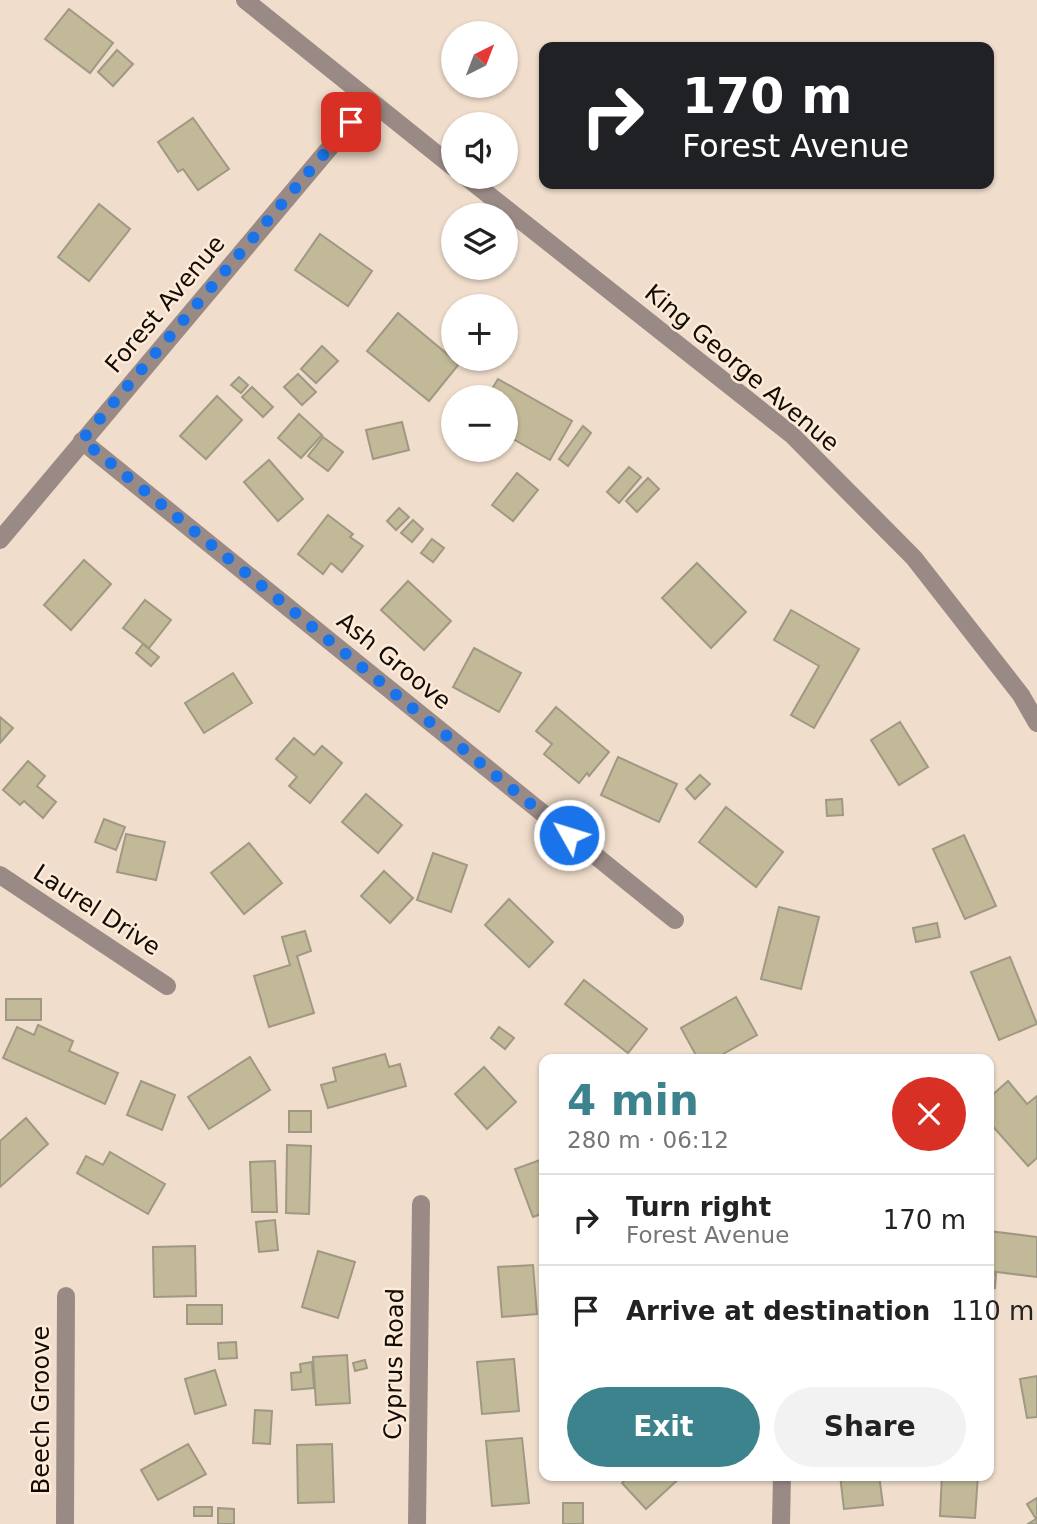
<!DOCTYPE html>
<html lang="en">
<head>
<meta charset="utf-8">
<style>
	:root { --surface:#fff; --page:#f2f2f2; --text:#222; --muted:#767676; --line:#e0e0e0; --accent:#3d838e }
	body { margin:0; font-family:"DejaVu Sans",sans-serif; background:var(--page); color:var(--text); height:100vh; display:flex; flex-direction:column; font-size:26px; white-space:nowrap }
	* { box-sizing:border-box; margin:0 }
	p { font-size:23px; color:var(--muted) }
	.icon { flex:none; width:38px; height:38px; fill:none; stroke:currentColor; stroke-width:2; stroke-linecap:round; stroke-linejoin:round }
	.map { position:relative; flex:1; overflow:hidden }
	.sheet { position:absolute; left:539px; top:1054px; width:455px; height:427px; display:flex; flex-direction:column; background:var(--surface); border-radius:14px; box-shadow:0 2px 5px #0004 }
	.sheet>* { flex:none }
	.hud { position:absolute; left:539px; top:42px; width:455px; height:147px; border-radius:14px; box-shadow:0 2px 5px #0004; background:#202124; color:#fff; overflow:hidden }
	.needle { width:46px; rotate:42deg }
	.fabs { position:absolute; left:441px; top:21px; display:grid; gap:14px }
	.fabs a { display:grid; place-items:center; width:77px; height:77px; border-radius:50%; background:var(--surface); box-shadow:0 2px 5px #0004; font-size:35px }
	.pin { position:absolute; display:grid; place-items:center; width:60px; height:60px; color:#fff; margin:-30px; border-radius:14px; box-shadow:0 4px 10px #0006 }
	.me { position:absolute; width:77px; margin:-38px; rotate:309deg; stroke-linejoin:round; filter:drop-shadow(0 0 5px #0008) }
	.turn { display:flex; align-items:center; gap:24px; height:147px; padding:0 28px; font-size:32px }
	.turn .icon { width:91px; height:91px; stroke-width:2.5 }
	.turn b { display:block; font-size:49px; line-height:60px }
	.round { display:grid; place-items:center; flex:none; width:74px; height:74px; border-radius:37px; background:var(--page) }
	.summary { display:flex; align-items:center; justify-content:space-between; height:119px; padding:0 28px }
	h1 { font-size:42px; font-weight:700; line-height:52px; color:var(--accent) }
	.cta { display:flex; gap:14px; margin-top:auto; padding:14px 28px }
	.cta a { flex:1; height:80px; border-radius:42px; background:var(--accent); color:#fff; font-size:28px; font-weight:700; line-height:80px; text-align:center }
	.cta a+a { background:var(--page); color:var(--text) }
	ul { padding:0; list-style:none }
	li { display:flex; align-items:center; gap:21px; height:91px; padding:0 28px; border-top:2px solid var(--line) }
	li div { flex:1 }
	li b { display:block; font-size:26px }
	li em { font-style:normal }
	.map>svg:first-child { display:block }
</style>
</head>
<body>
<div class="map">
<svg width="1037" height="1524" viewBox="0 0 1037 1524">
	<rect width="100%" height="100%" fill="#f0ddcb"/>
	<!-- building -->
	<g fill="#c2b998" stroke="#9f9983" stroke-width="2">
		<polygon points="69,9 113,43 90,73 45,39"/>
		<polygon points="117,50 133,64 113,86 98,72"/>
		<polygon points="193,118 229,169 198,190 183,169 178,172 158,142"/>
		<polygon points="99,204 130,229 89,281 58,257"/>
		<polygon points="320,234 372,271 348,306 295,270"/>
		<polygon points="398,313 459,364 429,401 367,351"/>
		<polygon points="322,346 338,361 316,383 301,369"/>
		<polygon points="298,374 316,392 302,405 284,387"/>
		<polygon points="239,377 248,385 241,393 231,385"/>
		<polygon points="498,379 572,421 550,460 506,435 506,397 487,397"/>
		<polygon points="252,387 273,407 263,417 242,397"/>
		<polygon points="217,396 242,420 206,459 180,436"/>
		<polygon points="299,414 322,435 301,458 278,438"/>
		<polygon points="402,422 409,450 373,459 366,430"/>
		<polygon points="583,426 591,433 568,466 559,459"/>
		<polygon points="323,437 343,452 328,471 308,456"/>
		<polygon points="269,460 303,499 278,521 244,482"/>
		<polygon points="629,467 641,477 619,503 607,492"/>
		<polygon points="517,473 538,490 513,521 492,505"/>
		<polygon points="648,478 659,489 637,512 626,501"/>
		<polygon points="399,508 409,517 396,530 387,521"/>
		<polygon points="328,515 353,534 350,537 363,546 342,572 331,563 323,574 298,554"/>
		<polygon points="413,520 423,529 412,542 401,533"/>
		<polygon points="432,539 444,548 433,562 421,553"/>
		<polygon points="84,560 111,584 71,630 44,605"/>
		<polygon points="697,563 746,612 711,648 662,598"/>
		<polygon points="408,581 451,621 424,650 381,610"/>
		<polygon points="145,600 171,620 149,648 123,628"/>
		<polygon points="791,610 859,649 814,728 791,715 819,666 774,640"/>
		<polygon points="143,644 159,657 151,666 136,653"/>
		<polygon points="474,648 521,673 499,712 453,687"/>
		<polygon points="233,673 252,703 204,733 185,703"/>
		<polygon points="556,707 609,752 589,776 587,773 579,783 544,754 552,744 536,731"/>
		<polygon points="0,717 13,728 0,743"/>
		<polygon points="900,722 928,767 899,785 871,740"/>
		<polygon points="294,738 314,755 322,746 342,763 310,803 289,786 297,777 276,759"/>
		<polygon points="618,757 677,784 659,822 601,795"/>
		<polygon points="28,761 45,776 37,786 56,802 43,818 24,801 20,805 3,790"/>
		<polygon points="700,775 710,784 695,799 686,789"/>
		<polygon points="366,794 402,825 378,853 342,822"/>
		<polygon points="842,799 843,815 827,816 826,800"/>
		<polygon points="726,807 783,852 756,887 699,842"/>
		<polygon points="104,819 125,827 116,850 95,842"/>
		<polygon points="126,834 165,842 156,880 117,872"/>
		<polygon points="964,835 996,906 965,919 933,849"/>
		<polygon points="249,843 282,883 244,914 211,873"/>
		<polygon points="433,853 467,865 451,912 417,900"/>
		<polygon points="384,871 413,898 390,923 361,896"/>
		<polygon points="509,899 553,942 529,967 485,925"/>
		<polygon points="779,907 819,917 801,989 761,979"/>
		<polygon points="937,923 940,937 916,942 913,928"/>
		<polygon points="305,931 311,951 297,956 314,1013 269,1027 254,976 290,965 282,937"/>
		<polygon points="1010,957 1037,1024 999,1040 971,972"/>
		<polygon points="584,980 647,1029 628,1053 565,1004"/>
		<polygon points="736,997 757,1035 714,1059 698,1059 681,1028"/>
		<rect x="6" y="999" width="35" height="21"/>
		<polygon points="38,1025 73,1041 69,1051 118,1073 105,1104 3,1058 17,1027 34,1035"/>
		<polygon points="499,1027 514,1038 505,1049 491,1038"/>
		<polygon points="385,1054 389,1067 400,1064 406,1086 328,1108 321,1085 336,1081 333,1068"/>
		<polygon points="250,1057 270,1090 209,1129 188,1097"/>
		<polygon points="484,1067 516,1102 487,1129 455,1094"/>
		<polygon points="141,1081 175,1095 162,1130 127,1115"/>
		<polygon points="1008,1081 1027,1104 1037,1096 1037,1158 1028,1166 989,1122 989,1098"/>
		<rect x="289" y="1111" width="22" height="21"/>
		<polygon points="26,1118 48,1144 0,1187 0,1141"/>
		<polygon points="287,1145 311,1146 309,1214 286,1213"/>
		<polygon points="110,1152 165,1184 148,1214 77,1173 86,1156 103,1165"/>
		<polygon points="543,1159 544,1213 533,1217 515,1169"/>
		<polygon points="275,1161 277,1212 252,1212 250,1162"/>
		<polygon points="275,1220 278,1250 259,1252 256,1222"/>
		<polygon points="989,1231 1037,1237 1037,1277 989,1271"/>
		<polygon points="195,1246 196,1296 154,1297 153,1247"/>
		<polygon points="318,1251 355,1262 338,1318 302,1307"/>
		<polygon points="533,1265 537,1314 502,1317 498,1267"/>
		<polygon points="989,1273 996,1274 995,1288 989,1287"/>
		<rect x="187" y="1305" width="35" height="19"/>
		<polygon points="236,1342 237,1358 219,1359 218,1343"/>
		<polygon points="347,1355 350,1403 316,1405 313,1357"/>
		<polygon points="514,1359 519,1411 482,1414 477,1362"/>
		<polygon points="365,1360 367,1368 355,1371 353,1363"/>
		<polygon points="312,1362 314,1388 292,1390 291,1373 301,1372 300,1364"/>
		<polygon points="215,1370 226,1405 195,1414 185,1379"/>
		<polygon points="1037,1376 1037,1417 1027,1418 1020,1379"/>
		<polygon points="255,1410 272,1411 270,1444 253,1443"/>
		<polygon points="522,1438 529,1503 492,1506 486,1441"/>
		<polygon points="188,1444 206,1474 158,1500 141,1470"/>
		<polygon points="332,1444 334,1502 298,1503 297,1445"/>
		<polygon points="630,1475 683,1475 646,1509 622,1483"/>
		<polygon points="840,1475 879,1475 883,1505 844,1509"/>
		<polygon points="942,1475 978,1475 975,1518 940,1516"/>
		<polygon points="1037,1498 1037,1524 1028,1524 1036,1519 1027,1504"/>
		<rect x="563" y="1503" width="20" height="21"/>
		<rect x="194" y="1507" width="18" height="9"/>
		<polygon points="218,1508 234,1509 234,1524 218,1524"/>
	</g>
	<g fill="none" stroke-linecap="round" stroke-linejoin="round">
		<!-- street -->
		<g stroke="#9a8a85" stroke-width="18">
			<polyline points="245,0 453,167"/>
			<polyline points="466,177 792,435 914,558 1021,695 1037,723"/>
			<polyline points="82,441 675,920"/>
			<polyline points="0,540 369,101"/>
			<polyline points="0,875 167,986"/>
			<polyline points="65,1524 66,1296"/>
			<polyline points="417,1524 421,1204"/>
			<polyline points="781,1524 782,1475"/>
		</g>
	</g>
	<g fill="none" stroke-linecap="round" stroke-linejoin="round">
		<!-- route -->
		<polyline stroke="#1a73e8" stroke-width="12" stroke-dasharray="0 21.6" points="351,122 82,440 569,835"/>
	</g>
	<g text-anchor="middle" stroke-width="5" stroke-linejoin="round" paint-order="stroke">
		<!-- street labels -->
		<g font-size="24" fill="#120c06" stroke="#feead8">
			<text transform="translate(165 304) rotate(-50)" y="8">Forest Avenue</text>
			<text transform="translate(742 368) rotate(40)" y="8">King George Avenue</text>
			<text transform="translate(394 661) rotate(39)" y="8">Ash Groove</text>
			<text transform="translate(97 910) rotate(33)" y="8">Laurel Drive</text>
			<text transform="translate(394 1364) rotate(-89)" y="8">Cyprus Road</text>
			<text transform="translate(41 1410) rotate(-90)" y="8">Beech Groove</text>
		</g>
	</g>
</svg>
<div class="fabs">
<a><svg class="needle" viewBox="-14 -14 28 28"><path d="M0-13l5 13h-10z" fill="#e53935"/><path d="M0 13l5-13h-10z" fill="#767676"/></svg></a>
<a><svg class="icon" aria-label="sound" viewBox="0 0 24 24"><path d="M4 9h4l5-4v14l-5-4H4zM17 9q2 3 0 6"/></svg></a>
<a><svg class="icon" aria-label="layers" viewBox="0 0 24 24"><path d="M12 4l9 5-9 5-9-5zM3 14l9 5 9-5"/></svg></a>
<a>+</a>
<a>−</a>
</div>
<div class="pin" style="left:351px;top:122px;background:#d93025"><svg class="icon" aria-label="arrive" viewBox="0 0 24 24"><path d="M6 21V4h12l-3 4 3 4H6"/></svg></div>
<svg class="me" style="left:569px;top:835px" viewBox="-20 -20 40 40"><circle r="17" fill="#1a73e8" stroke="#fff" stroke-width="3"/><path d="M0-11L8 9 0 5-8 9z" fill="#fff"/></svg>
<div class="hud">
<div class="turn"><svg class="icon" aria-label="right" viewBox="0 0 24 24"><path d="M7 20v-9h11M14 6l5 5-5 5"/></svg><div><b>170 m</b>Forest Avenue</div></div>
</div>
<section class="sheet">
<div class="summary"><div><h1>4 min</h1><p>280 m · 06:12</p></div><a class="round" style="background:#d93025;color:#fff"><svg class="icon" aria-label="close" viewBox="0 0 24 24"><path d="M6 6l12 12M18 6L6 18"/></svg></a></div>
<ul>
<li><svg class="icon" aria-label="right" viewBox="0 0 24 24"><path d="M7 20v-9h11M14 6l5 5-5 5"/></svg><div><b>Turn right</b><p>Forest Avenue</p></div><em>170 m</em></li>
<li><svg class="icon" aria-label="arrive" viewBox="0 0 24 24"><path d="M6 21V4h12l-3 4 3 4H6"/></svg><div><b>Arrive at destination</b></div><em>110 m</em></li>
</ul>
<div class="cta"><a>Exit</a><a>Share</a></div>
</section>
</div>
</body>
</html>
